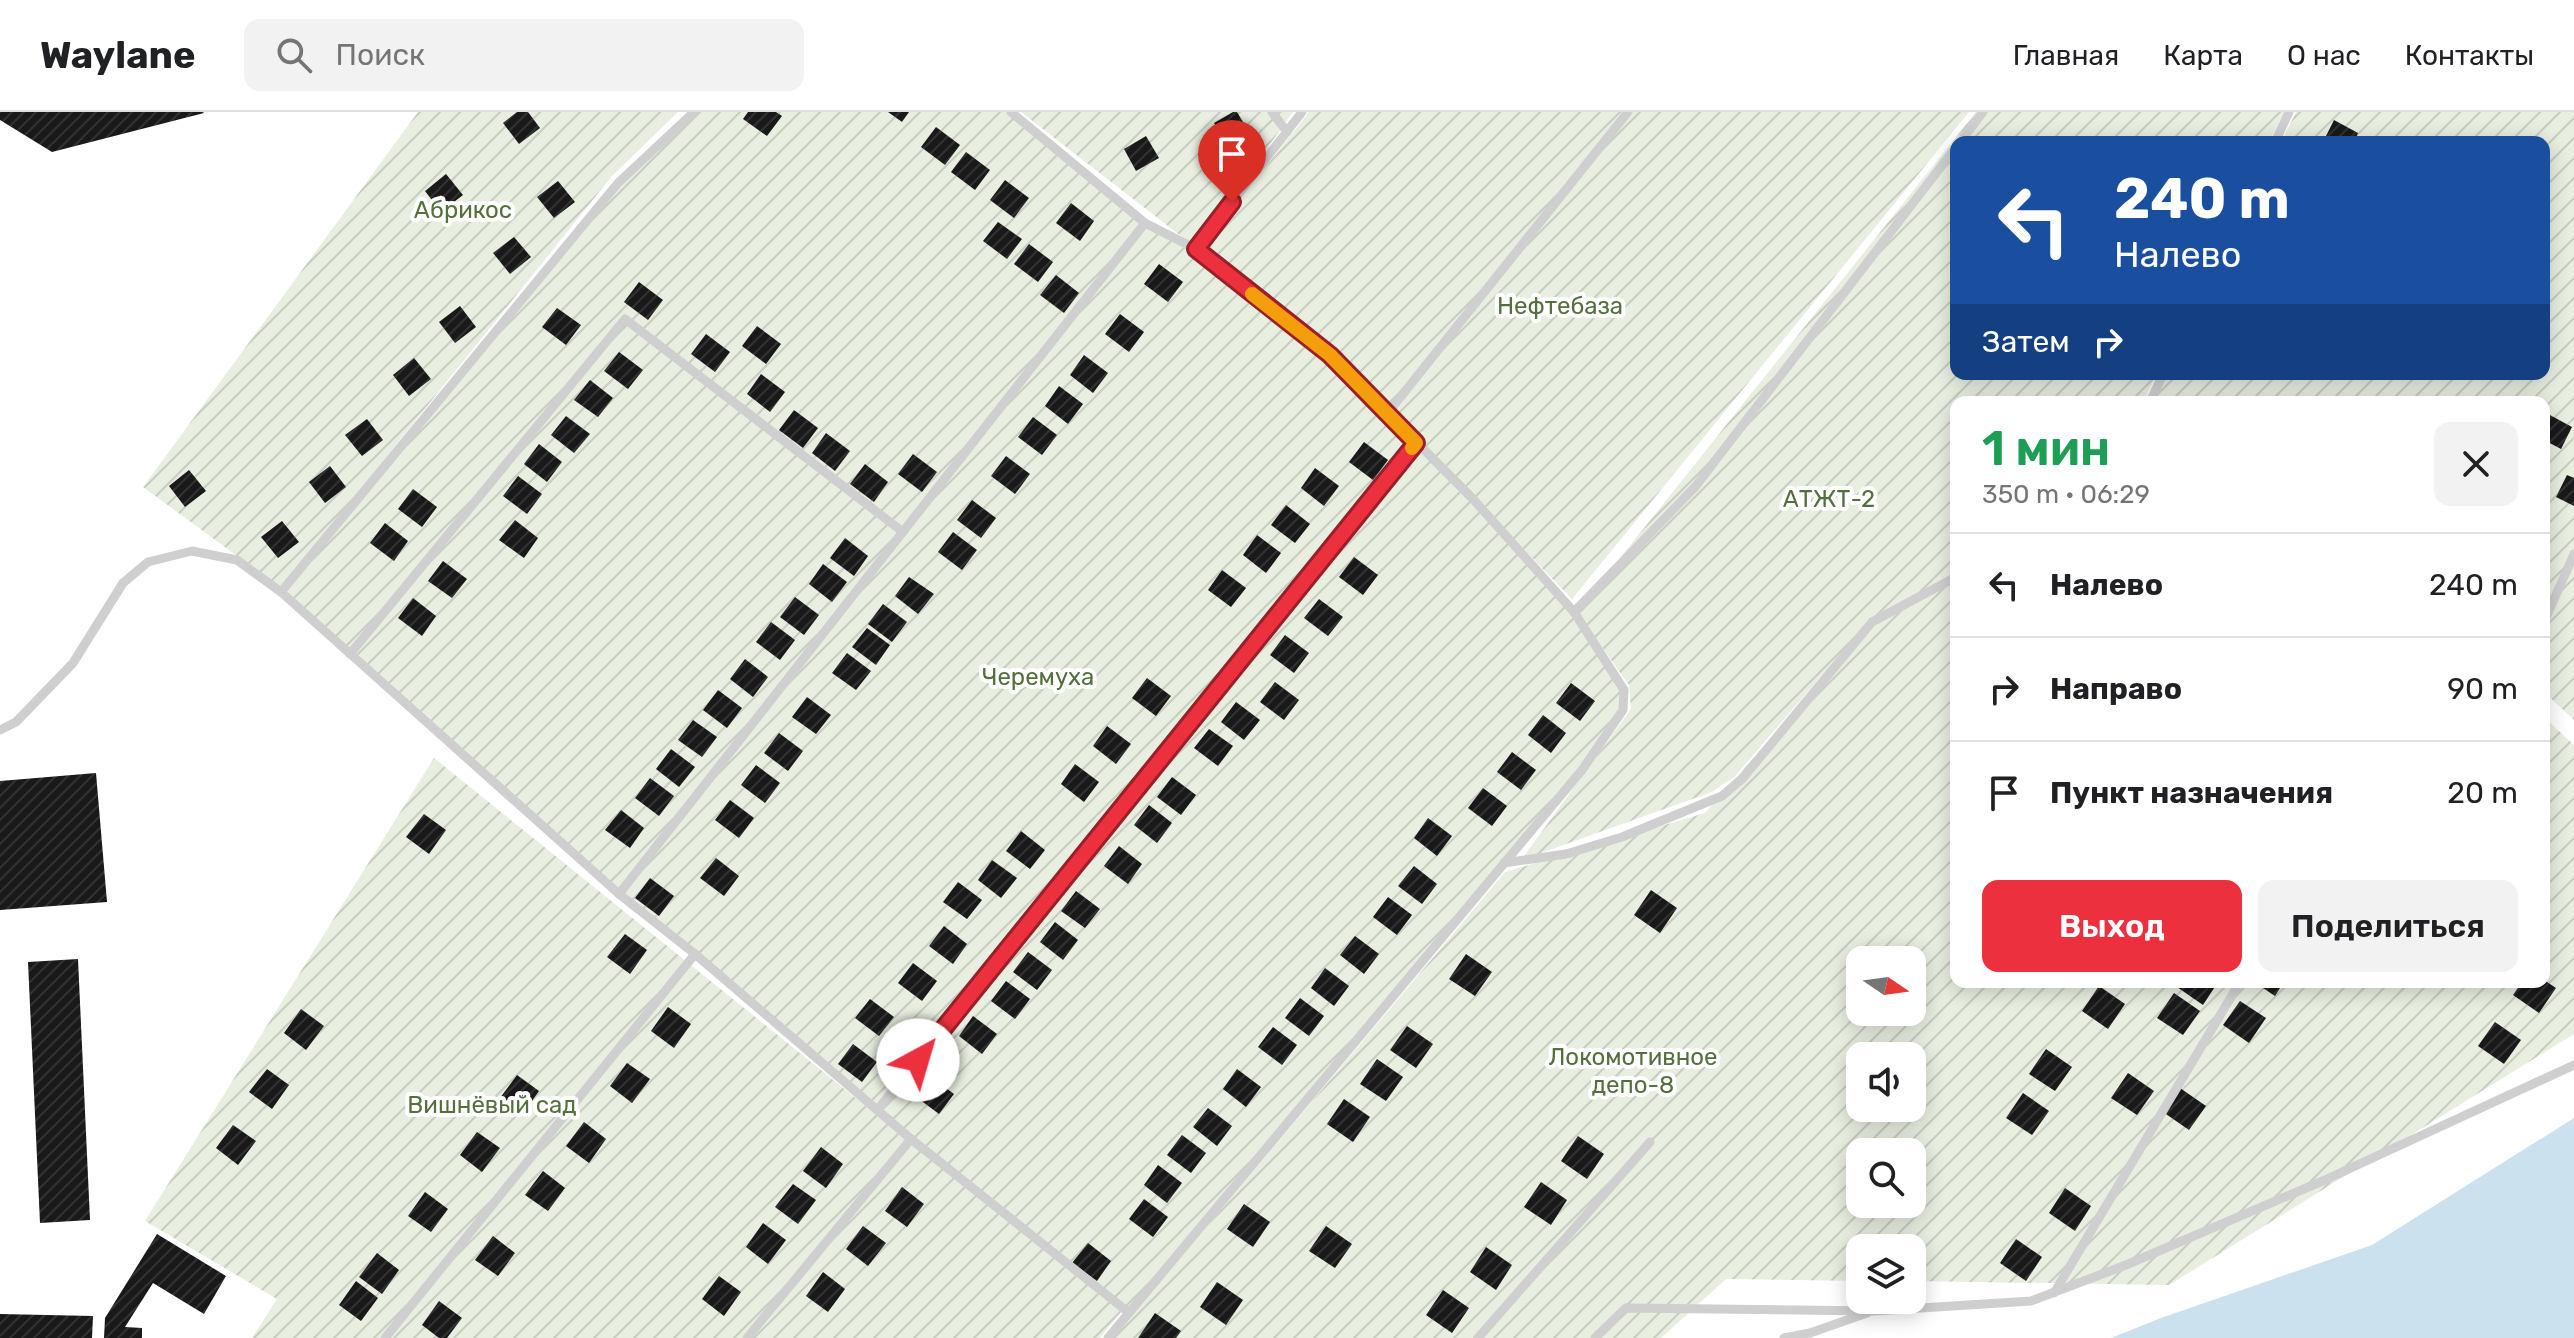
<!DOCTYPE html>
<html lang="ru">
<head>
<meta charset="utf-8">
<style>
	:root { --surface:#fff; --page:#f2f2f2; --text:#202124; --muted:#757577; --line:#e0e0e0; --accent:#ec303e }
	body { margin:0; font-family:Rubik,sans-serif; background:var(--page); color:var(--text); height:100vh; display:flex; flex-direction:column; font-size:30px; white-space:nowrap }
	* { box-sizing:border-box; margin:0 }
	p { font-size:26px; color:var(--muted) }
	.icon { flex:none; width:44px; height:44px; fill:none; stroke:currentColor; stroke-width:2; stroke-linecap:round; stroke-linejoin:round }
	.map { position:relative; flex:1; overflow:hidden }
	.drawer { position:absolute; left:1950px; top:284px; width:600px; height:592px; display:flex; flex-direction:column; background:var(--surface); border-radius:16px; box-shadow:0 4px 20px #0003 }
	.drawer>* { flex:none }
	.top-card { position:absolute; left:1950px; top:24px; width:600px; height:244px; border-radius:16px; box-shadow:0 4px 20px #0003; background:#1a4fa0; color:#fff; overflow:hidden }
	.needle { width:52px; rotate:103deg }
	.controls { position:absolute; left:1846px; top:834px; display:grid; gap:16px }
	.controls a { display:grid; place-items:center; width:80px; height:80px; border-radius:16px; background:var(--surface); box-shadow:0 4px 20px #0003; font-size:40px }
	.pin { position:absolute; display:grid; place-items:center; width:68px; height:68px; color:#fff; margin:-82px -34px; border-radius:50% 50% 50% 0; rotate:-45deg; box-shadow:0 0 8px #0007 }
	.pin .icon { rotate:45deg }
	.me { position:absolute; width:88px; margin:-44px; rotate:39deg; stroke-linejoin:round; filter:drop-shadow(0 0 6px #0008) }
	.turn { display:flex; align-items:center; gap:28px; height:168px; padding:0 32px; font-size:36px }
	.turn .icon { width:104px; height:104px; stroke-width:2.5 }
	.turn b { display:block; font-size:56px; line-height:68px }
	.then { display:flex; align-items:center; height:76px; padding:0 32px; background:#0003; gap:16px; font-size:30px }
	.round { display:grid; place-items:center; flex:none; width:84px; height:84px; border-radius:16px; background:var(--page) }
	.overview { display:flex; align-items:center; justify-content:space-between; height:136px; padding:0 32px }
	h1 { font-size:48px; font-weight:600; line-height:60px; color:#1e9e55 }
	.action { display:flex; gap:16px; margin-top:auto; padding:16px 32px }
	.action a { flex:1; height:92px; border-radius:16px; background:var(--accent); color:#fff; font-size:32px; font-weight:600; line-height:92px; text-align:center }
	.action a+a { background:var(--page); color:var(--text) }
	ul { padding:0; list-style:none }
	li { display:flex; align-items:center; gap:24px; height:104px; padding:0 32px; border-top:2px solid var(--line) }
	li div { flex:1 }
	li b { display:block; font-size:30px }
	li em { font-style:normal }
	header { display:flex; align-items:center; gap:48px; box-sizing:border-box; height:112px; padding:0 40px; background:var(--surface); border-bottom:2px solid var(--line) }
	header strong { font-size:38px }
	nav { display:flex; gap:44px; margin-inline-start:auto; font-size:28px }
	.search { width:560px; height:72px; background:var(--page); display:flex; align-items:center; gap:20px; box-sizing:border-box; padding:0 28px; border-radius:16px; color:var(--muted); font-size:30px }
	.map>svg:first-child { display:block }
</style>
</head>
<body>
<header>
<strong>Waylane</strong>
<div class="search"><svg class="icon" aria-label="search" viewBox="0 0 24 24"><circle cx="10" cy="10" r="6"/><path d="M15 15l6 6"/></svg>Поиск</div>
<nav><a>Главная</a><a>Карта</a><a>О нас</a><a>Контакты</a></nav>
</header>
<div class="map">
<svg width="2574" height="1226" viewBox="0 0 2574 1226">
	<defs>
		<pattern id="garden-furrows" width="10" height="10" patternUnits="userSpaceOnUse" patternTransform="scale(2)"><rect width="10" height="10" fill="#e8eee0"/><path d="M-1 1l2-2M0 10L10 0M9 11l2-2" fill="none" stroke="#c7cdc1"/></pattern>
		<pattern id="building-hatch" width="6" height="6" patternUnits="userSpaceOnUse" patternTransform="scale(2)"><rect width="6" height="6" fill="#191919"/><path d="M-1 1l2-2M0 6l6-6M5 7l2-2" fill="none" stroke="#323232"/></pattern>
	</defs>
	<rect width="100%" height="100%" fill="#fff"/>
	<!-- garden -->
	<g fill="url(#garden-furrows)" fill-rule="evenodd">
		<polygon points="418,0 678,0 612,64 281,476 143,375"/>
		<polygon points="694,0 1011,0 1145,111 1195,135 1021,0 1293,0 1195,137 1330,243 1416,331 1574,500 1624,578 1623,598 1504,751 1128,1200 619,782 281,480 618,71"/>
		<polygon points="1309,0 1969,0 1572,487 1333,240 1202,136"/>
		<polygon points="1976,0 2284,0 2269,30 1956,30 1956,262 2157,262 2143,290 1956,290 1956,461 1868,510 1735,664 1712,680 1521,748 1631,597 1629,573 1577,500"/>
		<polygon points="2296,0 2574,0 2574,608 2544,580 2544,290 2151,290 2165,262 2544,262 2544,30 2281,30"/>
		<path d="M1956,470V870H2544V605L2574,633V922L2169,1173L1912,1169V1136H1860V1169L1726,1167L1661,1226H1113L1505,760L1705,701L1868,516ZM1860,848H1912V900H1860ZM1860,944H1912V996H1860ZM1860,1040H1912V1092H1860Z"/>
		<polygon points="434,646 1121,1200 1100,1226 252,1226 277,1187 145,1109"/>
	</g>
	<!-- water -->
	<polygon fill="#cce1ee" points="2574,1006 2574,1226 2111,1226 2161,1206 2372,1133"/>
	<!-- building -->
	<g fill="url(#building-hatch)">
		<polygon points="0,0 203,0 204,1 52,40 0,8"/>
		<polygon points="517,0 528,0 540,16 519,32 503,11"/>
		<polygon points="748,0 776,0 782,4 767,24 743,7"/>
		<polygon points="888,0 909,0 902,10"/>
		<polygon points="1233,0 1237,0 1249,20 1226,33 1214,11"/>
		<polygon points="2334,8 2358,21 2354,30 2323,30"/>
		<polygon points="936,15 960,33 945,53 921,35"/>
		<polygon points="1146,24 1159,46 1136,59 1124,37"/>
		<polygon points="966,40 990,58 975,78 951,60"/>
		<polygon points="446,62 463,83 441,100 425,79"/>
		<polygon points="1005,68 1029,86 1014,106 990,88"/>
		<polygon points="558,69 575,90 554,106 537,85"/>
		<polygon points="1071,91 1094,109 1080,129 1056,111"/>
		<polygon points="998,110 1022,127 1007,147 983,129"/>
		<polygon points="514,125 531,145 510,162 493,141"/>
		<polygon points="1029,132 1053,150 1038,170 1014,152"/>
		<polygon points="1159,152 1183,170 1168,190 1144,172"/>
		<polygon points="1056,163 1079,181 1064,201 1040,183"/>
		<polygon points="639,170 663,188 648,208 624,190"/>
		<polygon points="460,194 476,215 455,231 439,210"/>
		<polygon points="557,196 581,213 566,233 542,215"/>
		<polygon points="1120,202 1144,220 1129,240 1105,222"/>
		<polygon points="757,214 781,232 766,252 742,234"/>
		<polygon points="706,222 730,240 715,260 691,242"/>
		<polygon points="619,240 643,258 628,277 604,259"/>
		<polygon points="1084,243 1108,261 1093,281 1070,263"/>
		<polygon points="414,246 431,267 409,284 393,263"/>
		<polygon points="761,262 785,280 770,300 747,282"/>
		<polygon points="590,268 613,286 598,305 574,288"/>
		<polygon points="1059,274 1083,292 1068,312 1045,294"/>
		<polygon points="794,298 818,316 803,336 779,318"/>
		<polygon points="2548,302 2572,315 2561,337 2544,328 2544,309"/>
		<polygon points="566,304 590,322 574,341 551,323"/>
		<polygon points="1033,305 1057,323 1042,343 1018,325"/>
		<polygon points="367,307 383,328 362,344 345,323"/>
		<polygon points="826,321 850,339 835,359 812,341"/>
		<polygon points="1364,330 1388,348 1373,368 1349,350"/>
		<polygon points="539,332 562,350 547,370 524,352"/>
		<polygon points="913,342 937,360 922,380 898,362"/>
		<polygon points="1006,344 1030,362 1015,382 991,364"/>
		<polygon points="865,352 888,370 874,390 850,372"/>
		<polygon points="330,354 346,375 325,391 309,370"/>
		<polygon points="1315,356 1339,374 1324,394 1301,376"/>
		<polygon points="189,358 206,379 185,395 169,374"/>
		<polygon points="2567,363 2574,366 2574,394 2556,385"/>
		<polygon points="518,364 542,382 527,402 503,384"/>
		<polygon points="413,377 437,395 422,415 398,397"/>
		<polygon points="972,388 996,406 981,426 957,408"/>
		<polygon points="1286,393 1310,412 1295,431 1271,413"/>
		<polygon points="515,408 538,426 524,446 499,428"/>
		<polygon points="282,409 299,430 278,446 261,425"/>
		<polygon points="385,411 408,429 394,449 370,431"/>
		<polygon points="953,420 977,438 962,458 938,440"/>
		<polygon points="1257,423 1281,441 1266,461 1243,443"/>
		<polygon points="845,426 868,444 854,464 830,446"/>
		<polygon points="1354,445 1378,463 1363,483 1339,465"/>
		<polygon points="443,449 467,467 452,486 428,469"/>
		<polygon points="823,452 847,470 832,490 809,472"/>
		<polygon points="1222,458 1246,476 1231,495 1208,478"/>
		<polygon points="909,465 934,482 918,502 895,484"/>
		<polygon points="795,485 819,503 804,523 780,505"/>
		<polygon points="413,486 436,504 422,524 398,506"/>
		<polygon points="1319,487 1343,505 1328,524 1304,506"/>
		<polygon points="883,492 907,510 892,530 868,512"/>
		<polygon points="771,510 795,528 780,548 756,530"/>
		<polygon points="867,516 890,533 876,553 852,535"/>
		<polygon points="1285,523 1309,541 1294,561 1270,543"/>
		<polygon points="847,541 871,559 856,578 832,561"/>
		<polygon points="745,547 768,565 753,585 730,567"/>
		<polygon points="1147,566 1171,584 1156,604 1132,586"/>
		<polygon points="1275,570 1299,588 1284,608 1260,590"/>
		<polygon points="1571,571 1595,589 1580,609 1556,591"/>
		<polygon points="718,578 742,596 727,616 703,598"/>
		<polygon points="807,585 831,603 816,622 792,605"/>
		<polygon points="1236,590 1260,608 1244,628 1221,610"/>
		<polygon points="1543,603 1566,621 1551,641 1528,623"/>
		<polygon points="693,608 717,625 702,645 678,628"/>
		<polygon points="1107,614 1131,632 1116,652 1093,634"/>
		<polygon points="1209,617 1233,634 1218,654 1194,636"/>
		<polygon points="779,621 803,639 788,659 764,641"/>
		<polygon points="671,637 695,655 679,675 656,657"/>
		<polygon points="1512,640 1536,658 1521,678 1497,660"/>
		<polygon points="1075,652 1099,670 1084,690 1061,672"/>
		<polygon points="756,653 780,671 765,691 741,673"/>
		<polygon points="96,661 107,790 0,798 0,669"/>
		<polygon points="1172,665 1196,683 1181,703 1157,685"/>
		<polygon points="650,666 674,684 659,704 635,686"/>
		<polygon points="1483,676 1507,694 1492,714 1468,696"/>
		<polygon points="730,688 754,706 739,726 715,708"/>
		<polygon points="1149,693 1172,711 1157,731 1134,713"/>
		<polygon points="621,698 644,716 630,736 605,718"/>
		<polygon points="424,702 446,718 429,742 406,725"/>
		<polygon points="1428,706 1452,724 1437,744 1414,726"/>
		<polygon points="1021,719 1045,738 1030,757 1006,739"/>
		<polygon points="1119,734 1142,752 1128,772 1104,754"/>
		<polygon points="716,746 739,764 724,784 700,766"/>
		<polygon points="992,748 1017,766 1001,786 978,768"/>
		<polygon points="1414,754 1437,772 1422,792 1398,774"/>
		<polygon points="650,766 674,784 659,804 635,786"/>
		<polygon points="958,770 982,788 967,807 943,790"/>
		<polygon points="1651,778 1677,796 1660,821 1634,803"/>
		<polygon points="1076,779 1100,797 1085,816 1061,799"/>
		<polygon points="1388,785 1412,803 1397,823 1373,805"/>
		<polygon points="1055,810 1078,828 1063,848 1040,830"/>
		<polygon points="944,814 967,832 953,852 929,834"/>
		<polygon points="625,822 647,838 630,862 607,845"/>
		<polygon points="1355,824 1379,842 1364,862 1340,843"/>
		<polygon points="1028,840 1052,858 1037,878 1013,860"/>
		<polygon points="1466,842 1492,860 1475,884 1449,867"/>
		<polygon points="78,847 90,1108 40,1111 28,850"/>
		<polygon points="913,851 937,869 922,889 898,871"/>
		<polygon points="1325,856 1349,874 1334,894 1311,876"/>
		<polygon points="2544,868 2556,876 2539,901 2513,883 2522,870 2544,870"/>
		<polygon points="1006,869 1030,887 1015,907 991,889"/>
		<polygon points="2180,870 2218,870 2203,893 2177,875"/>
		<polygon points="2254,870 2284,870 2275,884"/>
		<polygon points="2099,874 2125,892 2108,917 2082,899"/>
		<polygon points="2174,881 2200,899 2183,923 2157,906"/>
		<polygon points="1300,886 1324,904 1309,924 1285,906"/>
		<polygon points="870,887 894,905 879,924 855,906"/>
		<polygon points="2240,889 2266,906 2249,931 2223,913"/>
		<polygon points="668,895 691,912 674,936 651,919"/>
		<polygon points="301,897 324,914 306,938 284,921"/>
		<polygon points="973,904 997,922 982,942 959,924"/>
		<polygon points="2495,910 2521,928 2504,952 2478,934"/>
		<polygon points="1407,914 1433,932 1416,956 1390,938"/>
		<polygon points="1273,915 1297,933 1282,953 1258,935"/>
		<polygon points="853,932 877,950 862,970 838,952"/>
		<polygon points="2046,937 2072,955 2055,979 2029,962"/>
		<polygon points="1377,947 1403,965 1386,989 1360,972"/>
		<polygon points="627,951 650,967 632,991 610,974"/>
		<polygon points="267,957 289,973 272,997 249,980"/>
		<polygon points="1237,957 1261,975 1246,995 1223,977"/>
		<polygon points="2128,961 2154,979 2137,1003 2111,986"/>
		<polygon points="517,963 539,979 522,1003 500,986"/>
		<polygon points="930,964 954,982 939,1002 915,984"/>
		<polygon points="2180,976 2206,994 2189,1018 2163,1000"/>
		<polygon points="2023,981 2049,999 2032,1023 2006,1006"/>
		<polygon points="1344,987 1370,1005 1353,1030 1327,1012"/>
		<polygon points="1208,996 1232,1014 1217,1034 1193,1015"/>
		<polygon points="584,1010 606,1027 589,1051 566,1034"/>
		<polygon points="233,1013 256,1029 238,1053 216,1036"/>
		<polygon points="477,1020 500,1036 482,1060 460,1043"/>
		<polygon points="1182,1023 1206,1041 1191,1061 1167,1043"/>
		<polygon points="1578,1024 1604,1042 1587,1067 1561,1049"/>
		<polygon points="821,1035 843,1052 826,1076 803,1059"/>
		<polygon points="1158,1053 1182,1071 1167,1091 1144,1073"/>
		<polygon points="543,1059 565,1076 548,1099 525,1083"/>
		<polygon points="1541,1070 1567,1088 1551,1113 1524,1095"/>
		<polygon points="793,1072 816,1088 798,1112 775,1095"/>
		<polygon points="902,1075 924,1092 907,1115 885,1099"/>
		<polygon points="2065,1076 2091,1094 2075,1119 2049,1101"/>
		<polygon points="425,1080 448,1097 431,1120 408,1104"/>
		<polygon points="1144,1087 1168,1105 1153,1125 1129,1107"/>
		<polygon points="1244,1092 1270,1110 1253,1135 1227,1117"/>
		<polygon points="763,1111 786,1128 768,1152 746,1135"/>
		<polygon points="863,1114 886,1131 868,1154 846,1137"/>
		<polygon points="1326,1114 1352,1132 1335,1156 1309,1139"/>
		<polygon points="157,1122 226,1164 204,1202 153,1171 125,1215 142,1216 142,1226 104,1226 105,1206"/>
		<polygon points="493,1124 515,1141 498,1164 475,1148"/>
		<polygon points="2016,1127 2042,1145 2026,1169 2000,1151"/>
		<polygon points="1088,1131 1111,1149 1097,1169 1072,1151"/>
		<polygon points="1486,1135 1512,1153 1496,1178 1470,1160"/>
		<polygon points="377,1141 399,1158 382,1182 359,1165"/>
		<polygon points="823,1160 845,1177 828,1200 806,1184"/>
		<polygon points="719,1164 741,1180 724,1204 702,1187"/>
		<polygon points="356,1169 378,1186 361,1209 339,1193"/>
		<polygon points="1217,1170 1243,1188 1226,1213 1200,1195"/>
		<polygon points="1443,1178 1469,1196 1452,1221 1426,1203"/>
		<polygon points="439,1189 462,1206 447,1226 439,1226 422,1213"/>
		<polygon points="1155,1201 1181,1219 1176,1226 1138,1226"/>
		<polygon points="0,1202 93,1204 92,1226 0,1226"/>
	</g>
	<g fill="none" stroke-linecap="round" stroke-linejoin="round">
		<!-- lane -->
		<g stroke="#cfcfcf" stroke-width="9">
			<polyline points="1011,0 1145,111"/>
			<polyline points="1272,0 1287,20"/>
			<polyline points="1960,30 1983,0"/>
			<polyline points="2275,30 2289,0"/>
			<polyline points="1196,137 1302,0"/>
			<polyline points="2150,290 2163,262"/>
			<polyline points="1387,302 1628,0"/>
			<polyline points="281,480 618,71 694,0"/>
			<polyline points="1574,500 1695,375 1956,35"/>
			<polyline points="2544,510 2574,442"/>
			<polyline points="350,542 625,207 903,420"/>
			<polyline points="0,618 16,610 73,551 123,471 148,450 192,439 237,448 281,480 619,782 695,842 911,1027 1128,1200"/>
			<polyline points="1504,751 1566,742 1622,725 1722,684 1743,666 1872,510 1956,465"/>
			<polyline points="619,782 1145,111 1196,137 1330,243 1473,387 1574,500 1624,578 1623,598 1582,658 1108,1226"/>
			<polyline points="878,997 1416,331"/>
			<polyline points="2054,1181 2240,870"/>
			<polyline points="385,1226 695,842"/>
			<polyline points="747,1226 911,1027"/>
			<polyline points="1478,1226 1650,1030"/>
			<polyline points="1595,1226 1626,1196 1874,1199 2031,1189 2126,1153 2327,1067 2574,953"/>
			<polyline points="1784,1226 1810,1221 1867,1201"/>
		</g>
	</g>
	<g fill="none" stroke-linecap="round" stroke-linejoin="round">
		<defs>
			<polyline id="route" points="918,948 1416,331 1330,243 1196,137 1232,90"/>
		</defs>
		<!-- route casing -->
		<use href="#route" stroke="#991f28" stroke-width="20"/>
		<!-- route -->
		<use href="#route" stroke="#ec303e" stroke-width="14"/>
		<!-- slow -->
		<polyline stroke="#f59e0b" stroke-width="14" points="1252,182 1330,243 1416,331 1412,336"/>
	</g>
	<g text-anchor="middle" stroke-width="8" stroke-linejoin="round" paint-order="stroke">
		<!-- park labels -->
		<g font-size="24" fill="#54703c" stroke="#fff">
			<text x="463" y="106">Абрикос</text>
			<text x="1560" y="202">Нефтебаза</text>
			<text x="1829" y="395">АТЖТ-2</text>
			<text x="1038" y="573">Черемуха</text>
			<text x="1633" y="953">Локомотивное<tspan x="1633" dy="28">депо-8</tspan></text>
			<text x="492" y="1001">Вишнёвый сад</text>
		</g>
	</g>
</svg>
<div class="controls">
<a><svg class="needle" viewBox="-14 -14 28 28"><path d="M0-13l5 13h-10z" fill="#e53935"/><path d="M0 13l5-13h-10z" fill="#757577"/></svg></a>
<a><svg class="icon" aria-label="sound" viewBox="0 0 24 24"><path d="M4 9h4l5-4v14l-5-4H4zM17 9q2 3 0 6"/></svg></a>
<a><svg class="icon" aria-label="search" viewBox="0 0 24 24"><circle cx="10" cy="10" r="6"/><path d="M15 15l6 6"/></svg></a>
<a><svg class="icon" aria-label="layers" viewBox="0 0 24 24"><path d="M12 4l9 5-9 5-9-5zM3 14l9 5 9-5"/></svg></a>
</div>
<div class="pin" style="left:1232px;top:90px;background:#d93025"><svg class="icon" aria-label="arrive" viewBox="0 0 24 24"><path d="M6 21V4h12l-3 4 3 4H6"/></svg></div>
<svg class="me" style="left:918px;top:948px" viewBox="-20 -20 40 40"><circle r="19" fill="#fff"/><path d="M0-13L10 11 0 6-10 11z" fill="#ec303e"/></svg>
<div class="top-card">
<div class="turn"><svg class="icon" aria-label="left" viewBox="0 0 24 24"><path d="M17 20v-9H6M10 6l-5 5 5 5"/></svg><div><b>240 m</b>Налево</div></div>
<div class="then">Затем<svg class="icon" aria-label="right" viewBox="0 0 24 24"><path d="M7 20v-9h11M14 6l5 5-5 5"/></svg></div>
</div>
<section class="drawer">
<div class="overview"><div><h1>1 мин</h1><p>350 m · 06:29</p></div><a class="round"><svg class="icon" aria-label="close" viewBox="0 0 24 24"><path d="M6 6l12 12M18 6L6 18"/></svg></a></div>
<ul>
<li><svg class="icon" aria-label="left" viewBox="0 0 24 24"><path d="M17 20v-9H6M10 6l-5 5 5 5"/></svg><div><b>Налево</b></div><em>240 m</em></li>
<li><svg class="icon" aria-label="right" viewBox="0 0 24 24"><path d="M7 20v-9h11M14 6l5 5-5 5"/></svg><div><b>Направо</b></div><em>90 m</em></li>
<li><svg class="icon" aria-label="arrive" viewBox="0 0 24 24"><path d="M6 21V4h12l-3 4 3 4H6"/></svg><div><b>Пункт назначения</b></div><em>20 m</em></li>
</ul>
<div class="action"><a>Выход</a><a>Поделиться</a></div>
</section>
</div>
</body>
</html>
